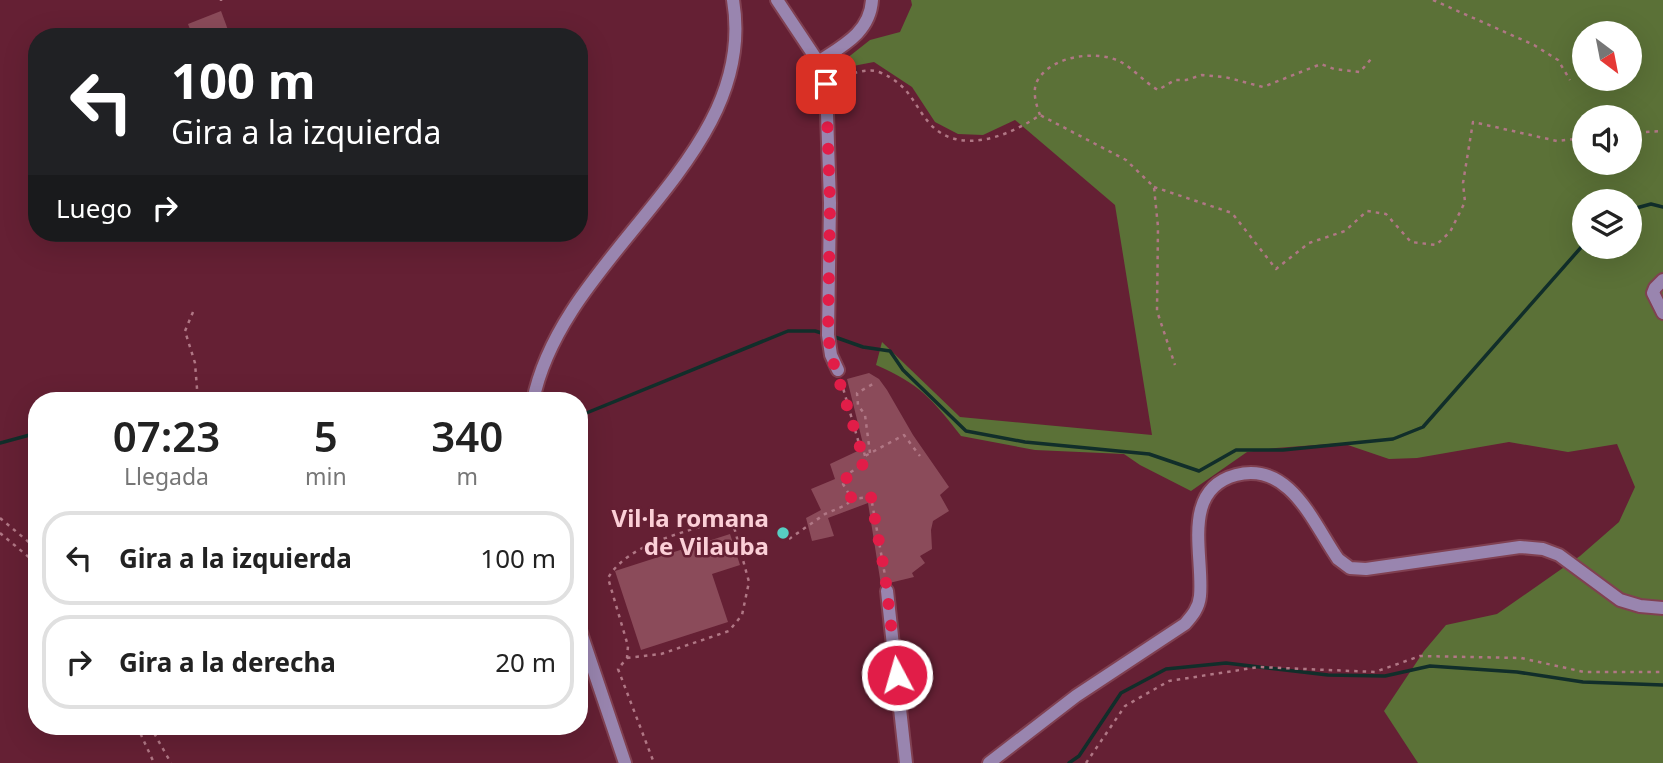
<!DOCTYPE html>
<html lang="es">
<head>
<meta charset="utf-8">
<style>
	:root { --surface:#fff; --page:#f6f6f6; --text:#222; --muted:#767676; --line:#e0e0e0 }
	body { margin:0; font-family:"Noto Sans",sans-serif; background:var(--page); color:var(--text); height:100vh; display:flex; flex-direction:column; font-size:26px; white-space:nowrap }
	* { box-sizing:border-box; margin:0 }
	p { font-size:23px; color:var(--muted) }
	.icon { flex:none; width:38px; height:38px; fill:none; stroke:currentColor; stroke-width:2; stroke-linecap:round; stroke-linejoin:round }
	.map { position:relative; flex:1; overflow:hidden }
	.sheet { position:absolute; left:28px; top:392px; width:560px; height:343px; display:flex; flex-direction:column; background:var(--surface); border-radius:28px; box-shadow:0 7px 28px #0002 }
	.sheet>* { flex:none }
	.guide { position:absolute; left:28px; top:28px; width:560px; height:214px; border-radius:28px; box-shadow:0 7px 28px #0002; background:#202124; color:#fff; overflow:hidden }
	.needle { width:46px; rotate:148deg }
	.fabs { position:absolute; left:1572px; top:21px; display:grid; gap:14px }
	.fabs a { display:grid; place-items:center; width:70px; height:70px; border-radius:50%; background:var(--surface); box-shadow:0 7px 28px #0002; font-size:35px }
	.pin { position:absolute; display:grid; place-items:center; width:60px; height:60px; color:#fff; margin:-30px; border-radius:14px; box-shadow:0 4px 10px #0006 }
	.me { position:absolute; width:77px; margin:-38px; rotate:354deg; stroke-linejoin:round; filter:drop-shadow(0 0 5px #0008) }
	.turn { display:flex; align-items:center; gap:24px; height:147px; padding:0 28px; font-size:32px }
	.turn .icon { width:91px; height:91px; stroke-width:2.5 }
	.turn b { display:block; font-size:49px; line-height:60px }
	.then { display:flex; align-items:center; height:66px; padding:0 28px; background:#0003; gap:14px; font-size:26px }
	.eta { display:flex; justify-content:space-evenly; align-items:center; height:119px; text-align:center }
	.eta b { font-size:42px; font-weight:600; line-height:49px }
	ul { padding:0; list-style:none }
	li { display:flex; align-items:center; gap:21px; height:94px; margin:0 14px 10px; padding:0 14px; border:4px solid var(--line); border-radius:28px }
	li div { flex:1 }
	li b { display:block; font-size:26px }
	li em { font-style:normal }
	.map>svg:first-child { display:block }
</style>
</head>
<body>
<div class="map">
<svg width="1663" height="763" viewBox="0 0 1663 763">
	<rect width="100%" height="100%" fill="#652034"/>
	<!-- green -->
	<path fill="#5b7137" fill-rule="evenodd" d="M911,0H1663V763H1418L1384,711L1424,651L1446,625L1497,614L1580,556L1619,522L1635,487L1617,444L1568,452L1509,442L1417,458L1389,459L1342,443L1276,448L1247,452L1191,491L1140,465L1124,454L1035,450L961,436C932,399 920,384 876,365L882,342L960,417L1152,435L1115,205L1015,120L983,135L958,134L935,122L912,87L874,62L832,70L870,40L900,32L912,5ZM1584,33H1629V79H1584ZM1584,117H1629V163H1584ZM1584,201H1629V247H1584Z"/>
	<g fill="none" stroke-linecap="round" stroke-linejoin="round">
		<!-- stream -->
		<g stroke="#112e2a" stroke-width="3.5">
			<polyline points="1629,210 1651,204 1663,207"/>
			<polyline points="832,336 863,347 890,351 903,370 966,431 1025,442 1149,454 1199,471 1236,450 1283,450 1393,439 1423,427 1584,244"/>
			<polyline points="129,401 173,398 178,401"/>
			<polyline points="579,416 788,331 815,331 825,334"/>
			<polyline points="0,443 37,433"/>
			<polyline points="1069,763 1079,756 1121,693 1166,669 1226,663 1328,675 1385,676 1430,666 1517,672 1583,682 1663,685"/>
		</g>
	</g>
	<!-- building -->
	<g fill="#8b4b5a">
		<polygon points="221,11 228,30 210,37 193,37 188,24"/>
		<polygon points="869,373 879,379 887,390 913,435 949,487 940,495 949,511 933,521 931,530 932,549 920,556 925,563 912,573 914,577 881,585 868,503 828,518 834,536 812,541 806,518 821,510 811,489 835,479 830,464 864,448 847,379"/>
		<polygon points="730,534 740,565 712,574 728,622 641,650 615,571"/>
	</g>
	<g fill="none" stroke-linecap="round" stroke-linejoin="round">
		<defs>
			<g id="minor">
				<polyline points="777,0 815,57 826,84 830,203 828,335 831,355 838,370"/>
				<path d="M818,62C842,46 870,33 872,0"/>
				<polyline points="1663,280 1655,288 1653,293 1663,313"/>
				<path d="M533,401C562,253 760,158 733,0"/>
				<polyline points="887,591 906,763"/>
				<polyline points="579,627 625,763"/>
				<path d="M989,763L1076,696L1185,624C1192,616 1199,608 1200,596C1204,556 1180,490 1236,475C1290,461 1313,523 1338,559L1350,568L1366,569L1520,547L1543,549L1559,555L1620,600L1640,606L1663,608"/>
			</g>
		</defs>
		<!-- minor casing -->
		<use href="#minor" stroke="#804051" stroke-width="16"/>
		<!-- path -->
		<g stroke="#b07785" stroke-width="2.5" stroke-dasharray="3.5 5" stroke-linecap="butt">
			<polyline points="221,0 221,1"/>
			<polyline points="1433,0 1534,45 1558,60 1570,80"/>
			<path d="M837,76C851,76 865,67 879,72C911,85 912,104 931,125C961,156 1011,135 1040,115L1126,160L1154,187L1158,227L1157,311L1175,365"/>
			<path d="M1040,115C1036,104 1031,89 1039,78C1054,56 1095,50 1119,61C1133,68 1144,82 1158,90L1175,80H1186L1202,75L1225,77L1263,87L1321,64L1334,69L1360,72L1371,59"/>
			<polyline points="1629,133 1663,131"/>
			<polyline points="1154,187 1232,213 1276,269 1309,243 1345,231 1367,211 1386,214 1411,242 1436,245 1450,232 1465,202 1463,183 1473,122 1557,141 1584,138"/>
			<polyline points="193,312 185,331 195,363 198,401"/>
			<polyline points="841,381 860,447 863,448 865,456"/>
			<polyline points="376,401 420,394 432,401"/>
			<polyline points="870,453 865,415 858,405 857,393 873,384"/>
			<polyline points="0,518 37,549"/>
			<polyline points="0,533 37,564"/>
			<polyline points="789,539 825,514 846,505 852,499"/>
			<polyline points="886,581 871,497 852,499 843,484 849,473 865,464 865,456 904,435 920,456"/>
			<path d="M627,658L661,654L729,631L742,615L749,582L734,527L721,520C685,533 628,543 608,578L628,646L627,658L618,669L654,763"/>
			<polyline points="137,726 154,763"/>
			<polyline points="150,726 171,763"/>
			<polyline points="1086,763 1125,706 1169,681 1259,667 1375,672 1420,656 1521,658 1584,672 1663,672"/>
		</g>
		<!-- minor -->
		<use href="#minor" stroke="#9985af" stroke-width="12"/>
	</g>
	<g fill="none" stroke-linecap="round" stroke-linejoin="round">
		<!-- route -->
		<polyline stroke="#e11d48" stroke-width="12" stroke-dasharray="0 21.6" points="826,84 830,203 828,335 831,355 860,447 863,448 864,464 849,472 844,484 852,499 871,497 885,575 897,675"/>
	</g>
	<!-- markers -->
	<circle fill="#57cec2" stroke="#652034" stroke-width="2.5" cx="783" cy="533" r="7"/>
	<g text-anchor="middle" stroke-width="5" stroke-linejoin="round" paint-order="stroke">
		<!-- poi labels -->
		<g font-size="24" font-weight="bold" fill="#fbcfd7" stroke="#652034" text-anchor="end">
			<text x="769" y="527">Vil·la romana<tspan x="769" dy="28">de Vilauba</tspan></text>
		</g>
	</g>
</svg>
<div class="fabs">
<a><svg class="needle" viewBox="-14 -14 28 28"><path d="M0-13l5 13h-10z" fill="#e53935"/><path d="M0 13l5-13h-10z" fill="#767676"/></svg></a>
<a><svg class="icon" aria-label="sound" viewBox="0 0 24 24"><path d="M4 9h4l5-4v14l-5-4H4zM17 9q2 3 0 6"/></svg></a>
<a><svg class="icon" aria-label="layers" viewBox="0 0 24 24"><path d="M12 4l9 5-9 5-9-5zM3 14l9 5 9-5"/></svg></a>
</div>
<div class="pin" style="left:826px;top:84px;background:#d93025"><svg class="icon" aria-label="arrive" viewBox="0 0 24 24"><path d="M6 21V4h12l-3 4 3 4H6"/></svg></div>
<svg class="me" style="left:897px;top:675px" viewBox="-20 -20 40 40"><circle r="17" fill="#e11d48" stroke="#fff" stroke-width="3"/><path d="M0-11L8 9 0 5-8 9z" fill="#fff"/></svg>
<div class="guide">
<div class="turn"><svg class="icon" aria-label="left" viewBox="0 0 24 24"><path d="M17 20v-9H6M10 6l-5 5 5 5"/></svg><div><b>100 m</b>Gira a la izquierda</div></div>
<div class="then">Luego<svg class="icon" aria-label="right" viewBox="0 0 24 24"><path d="M7 20v-9h11M14 6l5 5-5 5"/></svg></div>
</div>
<section class="sheet">
<div class="eta">
<div><b>07:23</b><p>Llegada</p></div>
<div><b>5</b><p>min</p></div>
<div><b>340</b><p>m</p></div>
</div>
<ul>
<li><svg class="icon" aria-label="left" viewBox="0 0 24 24"><path d="M17 20v-9H6M10 6l-5 5 5 5"/></svg><div><b>Gira a la izquierda</b></div><em>100 m</em></li>
<li><svg class="icon" aria-label="right" viewBox="0 0 24 24"><path d="M7 20v-9h11M14 6l5 5-5 5"/></svg><div><b>Gira a la derecha</b></div><em>20 m</em></li>
</ul>
</section>
</div>
</body>
</html>
